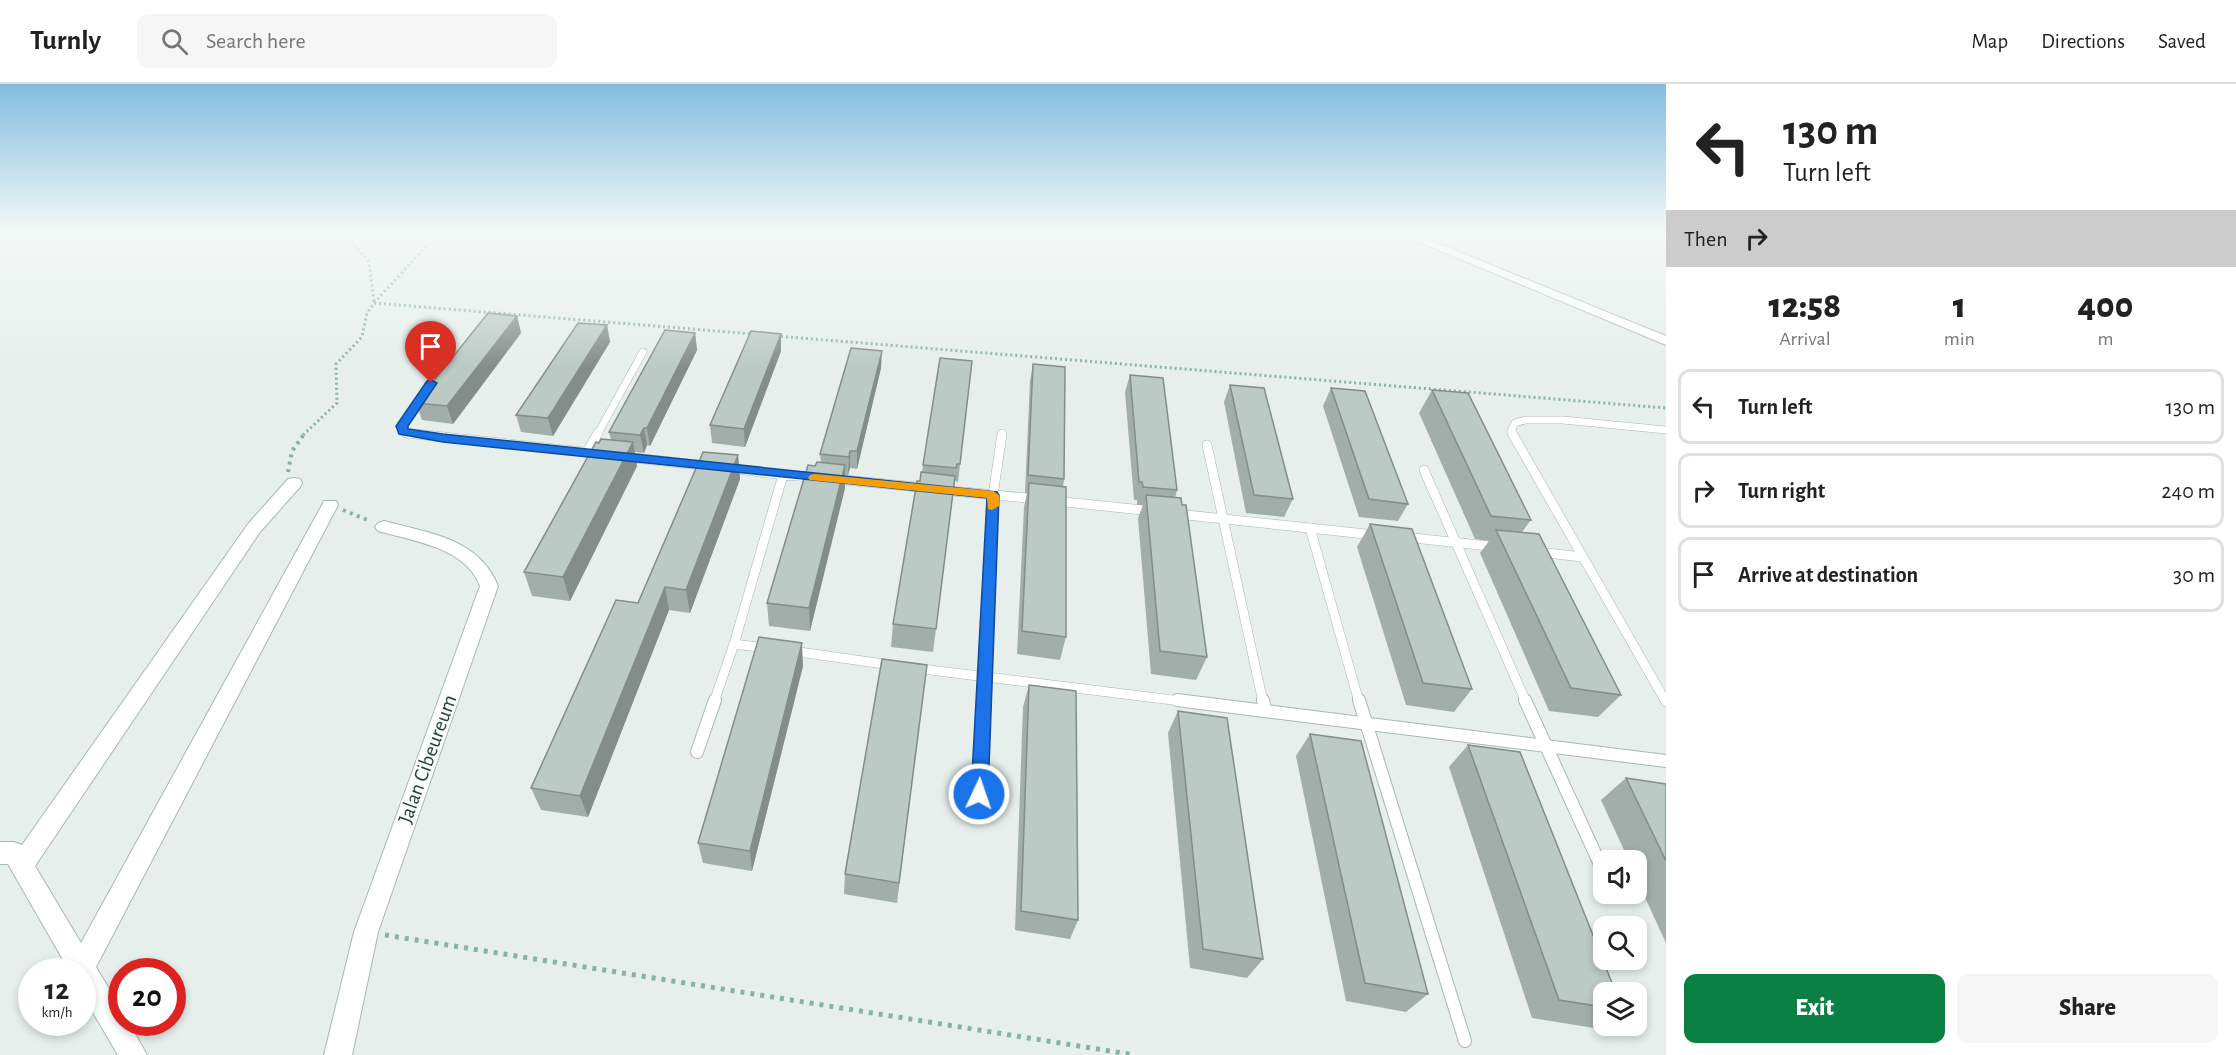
<!DOCTYPE html>
<html lang="en">
<head>
<meta charset="utf-8">
<style>
	:root { --surface:#fff; --page:#f6f6f6; --text:#222; --muted:#767676; --line:#e0e0e0; --accent:#0b8043 }
	body { margin:0; font-family:"Alegreya Sans",sans-serif; background:var(--page); color:var(--text); height:100vh; display:flex; flex-direction:column; font-size:22px; white-space:nowrap }
	* { box-sizing:border-box; margin:0 }
	p { font-size:20px; color:var(--muted) }
	.icon { flex:none; width:33px; height:33px; fill:none; stroke:currentColor; stroke-width:2; stroke-linecap:round; stroke-linejoin:round }
	.map { position:relative; flex:1; overflow:hidden }
	.details { display:flex; flex-direction:column; background:var(--surface); width:570px }
	.details>* { flex:none }
	.guide { background:#fff; color:var(--text); overflow:hidden }
	.tools { position:absolute; left:1593px; top:766px; display:grid; gap:12px }
	.tools a { display:grid; place-items:center; width:54px; height:54px; border-radius:12px; background:var(--surface); box-shadow:0 3px 9px #0003; font-size:30px }
	.speed { position:absolute; left:18px; top:874px; display:flex; gap:12px; font-size:30px; font-weight:700; text-align:center }
	.speed>* { display:grid; place-content:center; width:78px; height:78px; border-radius:50%; background:var(--surface); box-shadow:0 3px 9px #0003; line-height:1 }
	.speed small { font-size:15px; font-weight:400 }
	.speed .limit { border:9px solid #d22; background:#fff; color:#111 }
	.pin { position:absolute; display:grid; place-items:center; width:51px; height:51px; color:#fff; margin:-62px -26px; border-radius:50% 50% 50% 0; rotate:-45deg; box-shadow:0 0 6px #0007 }
	.pin .icon { rotate:45deg }
	.me { position:absolute; width:66px; margin:-33px; rotate:3deg; stroke-linejoin:round; filter:drop-shadow(0 0 4px #0008) }
	.turn { display:flex; align-items:center; gap:21px; height:126px; padding:0 18px; font-size:27px }
	.turn .icon { width:78px; height:78px; stroke-width:2.5 }
	.turn b { display:block; font-size:42px; line-height:51px }
	.then { display:flex; align-items:center; height:57px; padding:0 18px; background:#0003; gap:12px; font-size:22px }
	.eta { display:flex; justify-content:space-evenly; align-items:center; height:102px; text-align:center }
	.eta b { font-size:36px; font-weight:800; line-height:42px }
	.primary-button { display:flex; gap:12px; margin-top:auto; padding:12px 18px }
	.primary-button a { flex:1; height:69px; border-radius:12px; background:var(--accent); color:#fff; font-size:24px; font-weight:800; line-height:69px; text-align:center }
	.primary-button a+a { background:var(--page); color:var(--text) }
	ul { padding:0; list-style:none }
	li { display:flex; align-items:center; gap:18px; height:75px; margin:0 12px 9px; padding:0 6px; border:3px solid var(--line); border-radius:12px }
	li div { flex:1 }
	li b { display:block; font-size:22px }
	li em { font-style:normal }
	header { display:flex; align-items:center; gap:36px; box-sizing:border-box; height:84px; padding:0 30px; background:var(--surface); border-bottom:2px solid var(--line) }
	header strong { font-size:28px }
	nav { display:flex; gap:33px; margin-inline-start:auto; font-size:21px }
	.search { width:420px; height:54px; background:var(--page); display:flex; align-items:center; gap:15px; box-sizing:border-box; padding:0 21px; border-radius:12px; color:var(--muted); font-size:22px }
	main { display:flex; flex:1; min-height:0 }
	.map>svg:first-child { display:block }
</style>
</head>
<body>
<header>
<strong>Turnly</strong>
<div class="search"><svg class="icon" aria-label="search" viewBox="0 0 24 24"><circle cx="10" cy="10" r="6"/><path d="M15 15l6 6"/></svg>Search here</div>
<nav><a>Map</a><a>Directions</a><a>Saved</a></nav>
</header>
<main>
<div class="map">
<svg width="1666" height="971" viewBox="0 0 1666 971">
	<rect width="100%" height="100%" fill="#e6efeb"/>
	<g fill="none" stroke-linecap="round" stroke-linejoin="round">
		<defs>
			<g id="lane-far2">
				<polyline points="410,351 403,348 402,342 444,281"/>
				<polyline points="597,351 643,268"/>
				<polyline points="1513,351 1511,347 1515,339 1525,336 1563,336 1666,346"/>
			</g>
			<g id="lane-far1">
				<polyline points="406,349 602,370"/>
				<polyline points="1512,349 1666,618"/>
				<polyline points="1207,361 1263,618"/>
				<polyline points="587,368 598,349"/>
				<polyline points="625,373 709,382"/>
				<polyline points="729,384 783,391"/>
				<polyline points="1424,386 1526,618"/>
				<polyline points="834,395 928,404"/>
				<polyline points="941,406 1038,415"/>
				<polyline points="1055,417 1152,427"/>
				<polyline points="1177,430 1375,451"/>
				<polyline points="1310,444 1359,618"/>
				<polyline points="1404,453 1498,463"/>
				<polyline points="1538,468 1582,473"/>
				<polyline points="734,560 783,391 814,393"/>
				<polyline points="792,567 891,581"/>
				<polyline points="914,584 1189,618"/>
				<polyline points="714,618 734,560 766,564"/>
				<polyline points="983,618 993,411 1002,350"/>
			</g>
			<g id="lane">
				<polyline points="1177,616 1666,677"/>
				<polyline points="1263,616 1265,626"/>
				<polyline points="1359,616 1465,957"/>
				<polyline points="1525,616 1604,789"/>
				<polyline points="697,668 715,616"/>
				<polyline points="979,710 983,616"/>
			</g>
			<g id="street">
				<polygon points="1395,148 1410,148 1666,252 1666,261"/>
				<polygon points="294,394 300,395 302,399 300,403 260,448 35,782 81,859 322,421 324,417 336,417 338,421 96,883 122,926 122,939 129,939 147,971 118,971 82,910 82,888 70,888 8,780 0,780 0,758 14,758 22,761 248,440 288,395"/>
				<path d="M384,437C428,449 479,454 498,502L378,848L352,971H324L354,848L480,502C465,463 413,457 378,447L375,443L378,439Z"/>
			</g>
		</defs>
		<!-- lane-far2 casing -->
		<use href="#lane-far2" stroke="#a8b8b2" stroke-width="8"/>
		<!-- lane-far1 casing -->
		<use href="#lane-far1" stroke="#a8b8b2" stroke-width="10"/>
		<!-- lane casing -->
		<use href="#lane" stroke="#a8b8b2" stroke-width="14"/>
		<!-- street casing -->
		<use href="#street" stroke="#a8b8b2" stroke-width="2"/>
		<!-- path-far2 -->
		<g stroke="#86b3a5" stroke-width="3" stroke-dasharray="2 3" stroke-linecap="butt">
			<polyline points="352,148 350,156 369,178 374,218"/>
			<polyline points="374,219 753,250"/>
			<polyline points="776,252 1666,324"/>
			<polyline points="303,351 337,319 336,280 362,253 367,229 374,219 439,148"/>
		</g>
		<!-- path-far1 -->
		<g stroke="#86b3a5" stroke-width="4" stroke-dasharray="3 4.5" stroke-linecap="butt">
			<polyline points="288,388 292,367 305,349"/>
			<polyline points="343,426 370,437"/>
		</g>
		<!-- path -->
		<polyline stroke="#86b3a5" stroke-width="5" stroke-dasharray="4 6" stroke-linecap="butt" points="385,851 1135,971"/>
		<!-- lane-far2 -->
		<use href="#lane-far2" stroke="#fff" stroke-width="7"/>
		<!-- lane-far1 -->
		<use href="#lane-far1" stroke="#fff" stroke-width="9"/>
		<!-- lane -->
		<use href="#lane" stroke="#fff" stroke-width="12"/>
		<!-- street -->
		<use href="#street" fill="#fff" fill-rule="evenodd"/>
	</g>
	<!-- wall -->
	<g fill="#a1aea9">
		<polygon points="517,232 521,249 453,340 422,336 416,319"/>
		<polygon points="607,241 610,258 553,352 521,348 516,331"/>
		<polygon points="695,249 697,266 650,362 647,361 644,369 635,368 637,382 570,517 532,512 524,488 599,359 611,356 609,348"/>
		<polygon points="781,250 781,267 745,363 712,359 710,341"/>
		<polygon points="972,277 958,398 955,397 933,568 891,563 893,540 922,389 923,381"/>
		<polygon points="1033,280 1064,395 1063,403 1066,553 1060,576 1017,570 1024,423 1027,409 1025,409 1030,297"/>
		<polygon points="881,284 857,385 850,384 848,391 845,391 845,404 810,547 769,542 767,519 815,382 821,378 820,370"/>
		<polygon points="1130,291 1177,406 1175,414 1207,573 1196,596 1151,590 1138,434 1143,421 1137,421 1137,416 1134,416 1125,308"/>
		<polygon points="1230,301 1293,415 1284,433 1246,429 1224,318"/>
		<polygon points="1331,304 1408,420 1398,437 1359,433 1323,322"/>
		<polygon points="1432,306 1531,436 1522,448 1621,611 1598,633 1549,627 1480,469 1489,457 1475,455 1419,329"/>
		<polygon points="738,371 740,395 690,529 669,526 588,733 541,726 531,704"/>
		<polygon points="1370,440 1472,605 1454,628 1406,621 1357,463"/>
		<polygon points="927,581 897,819 844,810 845,790"/>
		<polygon points="803,582 752,787 703,779 698,759"/>
		<polygon points="1029,601 1078,836 1070,855 1015,846 1023,623"/>
		<polygon points="1178,627 1263,875 1247,894 1190,884 1168,649"/>
		<polygon points="1310,650 1428,910 1406,928 1346,917 1296,672"/>
		<polygon points="1468,661 1604,909 1604,938 1594,944 1532,934 1449,683"/>
		<polygon points="1626,694 1666,700 1666,859 1636,794 1636,777 1629,777 1601,716"/>
	</g>
	<!-- shaded-wall -->
	<g fill="#838d89">
		<polygon points="517,232 521,249 453,340 447,322"/>
		<polygon points="607,241 610,258 553,352 548,334"/>
		<polygon points="695,249 697,266 650,362 647,344"/>
		<polygon points="781,250 781,267 745,363 744,345"/>
		<polygon points="882,267 881,284 857,385 857,367"/>
		<polygon points="644,344 647,361 644,369 640,351"/>
		<polygon points="633,358 637,382 570,517 563,493"/>
		<polygon points="850,367 850,384 848,391 849,373"/>
		<polygon points="738,371 740,395 690,529 686,506"/>
		<polygon points="845,381 845,404 810,547 809,524"/>
		<polygon points="665,503 669,526 588,733 580,712"/>
		<polygon points="802,559 803,582 752,787 750,767"/>
	</g>
	<!-- building -->
	<g fill="#bbcac4" stroke="#838d89" stroke-width="1.5">
		<polygon points="488,229 517,232 447,322 416,319"/>
		<polygon points="578,239 607,241 548,334 516,331"/>
		<polygon points="665,246 695,249 647,344 644,344 640,351 609,348"/>
		<polygon points="751,247 781,250 744,345 710,341"/>
		<polygon points="851,264 882,267 857,367 850,367 849,373 820,370"/>
		<polygon points="940,274 972,277 960,380 957,380 956,384 923,381"/>
		<polygon points="1033,280 1065,283 1064,395 1028,391"/>
		<polygon points="1130,291 1163,294 1177,406 1143,403 1142,398 1139,398"/>
		<polygon points="1230,301 1264,304 1293,415 1254,411"/>
		<polygon points="1331,304 1365,307 1408,420 1369,415"/>
		<polygon points="1432,306 1468,309 1531,436 1491,432"/>
		<polygon points="601,355 633,358 563,493 524,488 596,358 599,359"/>
		<polygon points="703,368 738,371 686,506 665,503 580,712 531,704 616,516 638,519"/>
		<polygon points="817,378 845,381 809,524 767,519 808,381 815,382"/>
		<polygon points="921,388 955,392 936,545 893,540 917,397 920,397"/>
		<polygon points="1029,399 1066,403 1066,553 1022,547"/>
		<polygon points="1146,411 1181,414 1182,421 1186,421 1207,573 1160,567"/>
		<polygon points="1370,440 1412,445 1472,605 1423,599"/>
		<polygon points="1496,446 1539,450 1621,611 1571,604"/>
		<polygon points="759,553 802,559 750,767 698,759"/>
		<polygon points="882,575 927,581 899,799 845,790"/>
		<polygon points="1029,601 1076,607 1078,836 1021,827"/>
		<polygon points="1178,627 1227,634 1263,875 1203,865"/>
		<polygon points="1310,650 1361,657 1428,910 1365,899"/>
		<polygon points="1468,661 1520,668 1616,909 1604,909 1604,923 1559,916"/>
		<polygon points="1626,694 1666,700 1666,777"/>
	</g>
	<!-- sky -->
	<linearGradient id="sky" x2="0" y2="1"><stop stop-color="#84bce0"/><stop offset="0.52" stop-color="#f4f8f6"/><stop offset="1" stop-color="#f4f8f6" stop-opacity="0"/></linearGradient>
	<rect width="1666" height="284" fill="url(#sky)"/>
	<!-- route -->
	<polygon fill="#1a73e8" stroke="#114b97" stroke-width="1.5" points="431,296 437,299 408,342 408,345 443,350 997,408 999,411 988,710 985,715 979,718 973,715 971,710 987,414 443,358 399,350 396,342 427,297"/>
	<!-- slow -->
	<polygon fill="#f59e0b" points="815,390 993,407 999,411 999,422 992,426 988,425 987,414 810,396 808,394 810,391"/>
	<g text-anchor="middle" stroke-width="4.5" stroke-linejoin="round" paint-order="stroke">
		<!-- near-street labels -->
		<g font-size="21" fill="#24423a" stroke="#f7fbf9">
			<text transform="translate(427 675) rotate(-70)" y="7">Jalan Cibeureum</text>
		</g>
	</g>
</svg>
<div class="tools">
<a><svg class="icon" aria-label="sound" viewBox="0 0 24 24"><path d="M4 9h4l5-4v14l-5-4H4zM17 9q2 3 0 6"/></svg></a>
<a><svg class="icon" aria-label="search" viewBox="0 0 24 24"><circle cx="10" cy="10" r="6"/><path d="M15 15l6 6"/></svg></a>
<a><svg class="icon" aria-label="layers" viewBox="0 0 24 24"><path d="M12 4l9 5-9 5-9-5zM3 14l9 5 9-5"/></svg></a>
</div>
<div class="speed"><div>12<small>km/h</small></div><div class="limit">20</div></div>
<div class="pin" style="left:431px;top:299px;background:#d93025"><svg class="icon" aria-label="arrive" viewBox="0 0 24 24"><path d="M6 21V4h12l-3 4 3 4H6"/></svg></div>
<svg class="me" style="left:979px;top:710px" viewBox="-20 -20 40 40"><circle r="17" fill="#1a73e8" stroke="#fff" stroke-width="3"/><path d="M0-11L8 9 0 5-8 9z" fill="#fff"/></svg>
</div>
<section class="details">
<div class="guide">
<div class="turn"><svg class="icon" aria-label="left" viewBox="0 0 24 24"><path d="M17 20v-9H6M10 6l-5 5 5 5"/></svg><div><b>130 m</b>Turn left</div></div>
<div class="then">Then<svg class="icon" aria-label="right" viewBox="0 0 24 24"><path d="M7 20v-9h11M14 6l5 5-5 5"/></svg></div>
</div>
<div class="eta">
<div><b>12:58</b><p>Arrival</p></div>
<div><b>1</b><p>min</p></div>
<div><b>400</b><p>m</p></div>
</div>
<ul>
<li><svg class="icon" aria-label="left" viewBox="0 0 24 24"><path d="M17 20v-9H6M10 6l-5 5 5 5"/></svg><div><b>Turn left</b></div><em>130 m</em></li>
<li><svg class="icon" aria-label="right" viewBox="0 0 24 24"><path d="M7 20v-9h11M14 6l5 5-5 5"/></svg><div><b>Turn right</b></div><em>240 m</em></li>
<li><svg class="icon" aria-label="arrive" viewBox="0 0 24 24"><path d="M6 21V4h12l-3 4 3 4H6"/></svg><div><b>Arrive at destination</b></div><em>30 m</em></li>
</ul>
<div class="primary-button"><a>Exit</a><a>Share</a></div>
</section>
</main>
</body>
</html>
